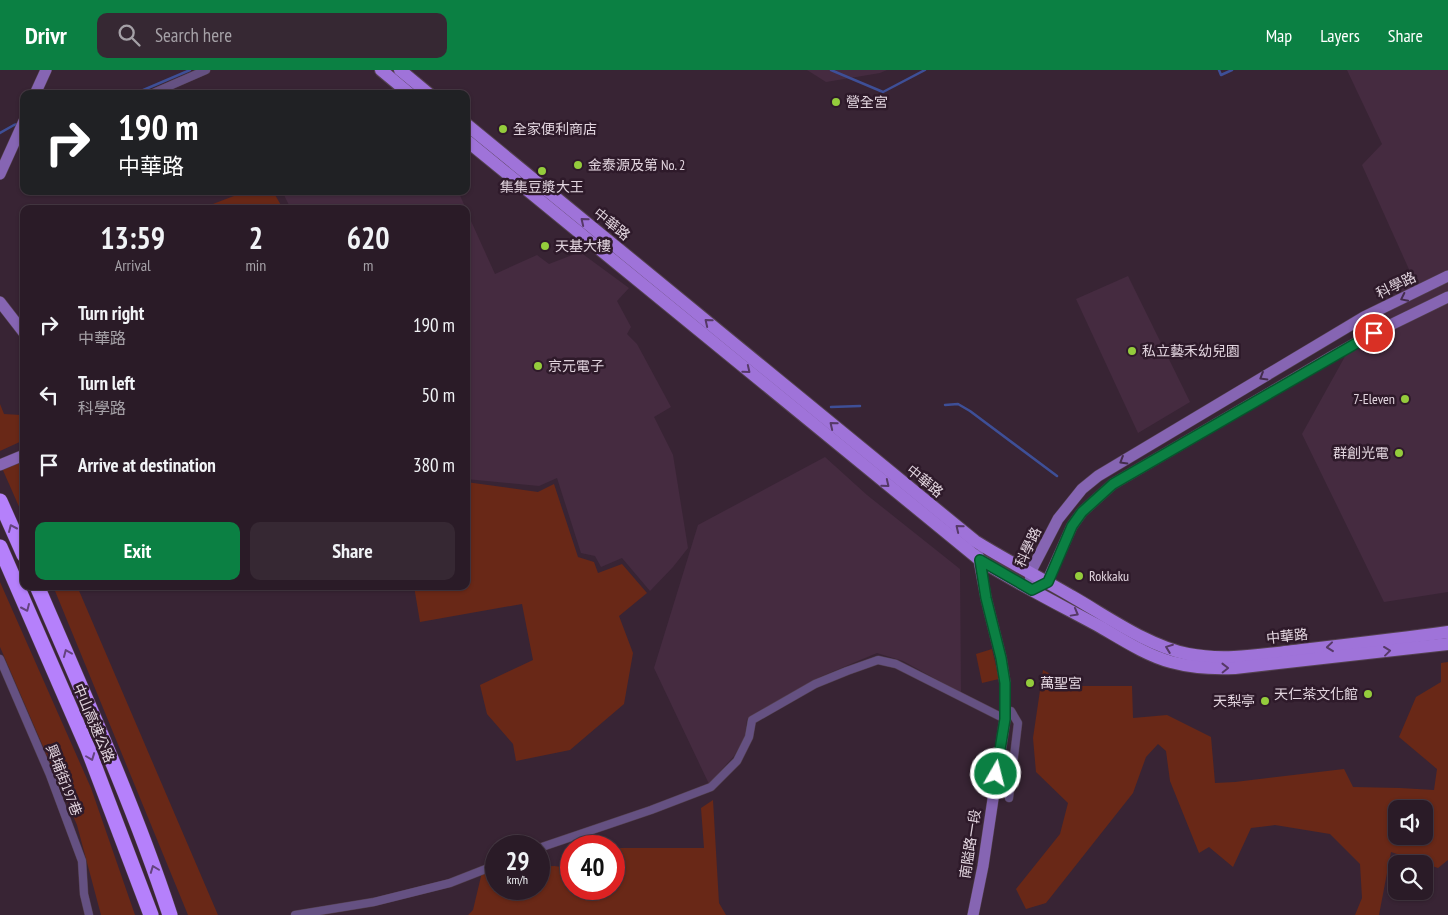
<!DOCTYPE html>
<html lang="en">
<head>
<meta charset="utf-8">
<style>
	:root { --surface:#2a1b27; --page:#362833; --text:#f1f3f6; --muted:#a5a1a7; --line:#463944; --accent:#0b8043 }
	body { margin:0; font-family:"PT Sans Narrow","Noto Sans TC",sans-serif; background:var(--page); color:var(--text); height:100vh; display:flex; flex-direction:column; font-size:19px; white-space:nowrap }
	* { box-sizing:border-box; margin:0 }
	p { font-size:16px; color:var(--muted) }
	.icon { flex:none; width:28px; height:28px; fill:none; stroke:currentColor; stroke-width:2; stroke-linecap:round; stroke-linejoin:round }
	.map { position:relative; flex:1; overflow:hidden }
	.details { position:absolute; left:20px; top:135px; width:450px; height:385px; display:flex; flex-direction:column; background:var(--surface); border-radius:10px; box-shadow:0 1px 4px #0004,0 0 0 1px var(--line) }
	.details>* { flex:none }
	.top-card { position:absolute; left:20px; top:20px; width:450px; height:105px; border-radius:10px; box-shadow:0 1px 4px #0004,0 0 0 1px var(--line); background:#202124; color:#fff; overflow:hidden }
	.fabs { position:absolute; left:1388px; top:730px; display:grid; gap:10px }
	.fabs a { display:grid; place-items:center; width:45px; height:45px; border-radius:10px; background:var(--surface); box-shadow:0 1px 4px #0004,0 0 0 1px var(--line); font-size:25px }
	.speed { position:absolute; left:485px; top:765px; display:flex; gap:10px; font-size:25px; font-weight:700; text-align:center }
	.speed>* { display:grid; place-content:center; width:65px; height:65px; border-radius:50%; background:var(--surface); box-shadow:0 1px 4px #0004,0 0 0 1px var(--line); line-height:1 }
	.speed small { font-size:12px; font-weight:400 }
	.speed .limit { border:8px solid #d22; background:#fff; color:#111 }
	.pin { position:absolute; display:grid; place-items:center; width:42px; height:42px; color:#fff; margin:-21px; border:2px solid #fff; border-radius:50%; box-shadow:0 1px 5px #0007 }
	.me { position:absolute; width:55px; margin:-28px; rotate:8deg; stroke-linejoin:round; filter:drop-shadow(0 0 4px #0008) }
	.turn { display:flex; align-items:center; gap:18px; height:105px; padding:0 15px; font-size:22px }
	.turn .icon { width:65px; height:65px; stroke-width:2.5 }
	.turn b { display:block; font-size:35px; line-height:42px }
	.eta { display:flex; justify-content:space-evenly; align-items:center; height:85px; text-align:center }
	.eta b { font-size:30px; font-weight:700; line-height:35px }
	.action { display:flex; gap:10px; margin-top:auto; padding:10px 15px }
	.action a { flex:1; height:58px; border-radius:10px; background:var(--accent); color:#fff; font-size:20px; font-weight:700; line-height:58px; text-align:center }
	.action a+a { background:var(--page); color:var(--text) }
	ul { padding:0; list-style:none }
	li { display:flex; align-items:center; gap:15px; height:70px; padding:0 15px }
	li div { flex:1 }
	li b { display:block; font-size:19px }
	li em { font-style:normal }
	header { display:flex; align-items:center; gap:30px; box-sizing:border-box; height:70px; padding:0 25px; background:var(--accent); color:#fff }
	header strong { font-size:24px }
	nav { display:flex; gap:28px; margin-inline-start:auto; font-size:18px }
	.search { width:350px; height:45px; background:var(--page); display:flex; align-items:center; gap:12px; box-sizing:border-box; padding:0 18px; border-radius:10px; color:var(--muted); font-size:19px }
	.map>svg:first-child { display:block }
</style>
</head>
<body>
<header>
<strong>Drivr</strong>
<div class="search"><svg class="icon" aria-label="search" viewBox="0 0 24 24"><circle cx="10" cy="10" r="6"/><path d="M15 15l6 6"/></svg>Search here</div>
<nav><a>Map</a><a>Layers</a><a>Share</a></nav>
</header>
<div class="map">
<svg width="1448" height="845" viewBox="0 0 1448 845">
	<rect width="100%" height="100%" fill="#382434"/>
	<!-- built -->
	<g fill="#452b40">
		<polygon points="807,0 887,0 880,3 826,12"/>
		<polygon points="1347,0 1448,0 1448,522 1384,532 1302,364 1358,263 1412,206 1362,95 1382,74"/>
		<polygon points="282,121 458,121 466,139 291,139"/>
		<polygon points="466,140 495,204 537,185 549,194 580,182 629,218 617,231 631,257 627,264 637,274 671,337 654,347 673,385 688,478 673,497 650,521 622,488 601,497 595,486 581,483 557,408 539,416 466,409"/>
		<polygon points="1128,206 1190,332 1138,363 1076,229"/>
		<polygon points="825,387 867,425 960,499 961,623 903,591 877,583 820,607 747,649 745,667 734,686 709,714 654,598 698,455"/>
	</g>
	<!-- green -->
	<g fill="#692817" fill-rule="evenodd">
		<polygon points="247,121 273,121 283,139 205,139 205,137"/>
		<polygon points="0,334 4,344 21,345 24,350 24,370 0,381"/>
		<polygon points="24,392 24,448 2,398"/>
		<polygon points="466,412 538,422 554,414 578,487 594,492 598,503 622,494 647,523 619,546 633,583 624,634 570,680 516,691 513,674 487,644 480,615 533,590 522,534 420,552 414,516 466,516"/>
		<polygon points="0,512 91,718 135,845 101,845 77,755 0,577"/>
		<polygon points="53,516 77,516 218,845 188,845"/>
		<polygon points="992,579 999,609 982,613 976,584"/>
		<path d="M1448,592V790L1438,798L1391,782L1379,845H1355L1362,828L1360,794L1330,764L1275,755L1251,758L1233,797L1209,777L1199,783L1170,711L1166,681L1158,674L1146,687L1133,723L1046,833L1026,839L1016,819L1060,764L1068,733L1036,702L1033,668L1043,600L1073,616H1132L1133,648L1167,645L1211,667L1215,713L1235,712L1344,699L1353,717L1400,718L1434,720L1437,699L1399,667L1416,627L1441,612V593ZM1396,739H1424V766H1396Z"/>
		<polygon points="713,730 719,833 726,845 468,845 473,840 482,802 496,801 496,819 539,819 539,797 554,796 571,798 571,819 614,819 614,782 619,778 704,778 701,738"/>
	</g>
	<g fill="none" stroke-linecap="round" stroke-linejoin="round">
		<!-- stream -->
		<g stroke="#3e4f97" stroke-width="2.5">
			<polyline points="831,0 883,22 925,0"/>
			<polyline points="1219,0 1221,5 1232,0"/>
			<polyline points="134,24 190,0"/>
			<polyline points="0,63 14,55 18,54"/>
			<polyline points="945,335 958,334 970,341 1057,406"/>
			<polyline points="831,337 860,336"/>
		</g>
		<defs>
			<g id="street">
				<polyline points="151,24 206,0"/>
				<polyline points="0,589 50,705 82,791 84,824 89,845"/>
				<polyline points="1005,641 1011,641 1018,653 1009,728"/>
				<polyline points="539,778 651,740 711,717 737,691 749,667 752,650 815,614 847,601 878,590 896,594 1005,649"/>
				<polyline points="295,845 374,832 450,813 496,795"/>
			</g>
			<g id="secondary">
				<polyline points="35,24 46,0"/>
				<polyline points="0,104 24,51"/>
				<polyline points="1448,206 1364,247 1098,406 1082,419 1058,449 1030,503 1032,520 1047,512 1072,456 1082,442 1113,414 1331,287 1374,263 1448,227"/>
				<polyline points="0,232 24,263"/>
				<polyline points="0,395 24,385"/>
				<polyline points="973,845 983,796 1005,649 1005,613 1001,588 986,528 978,485"/>
			</g>
			<g id="primary">
				<polyline points="381,0 410,24"/>
				<polyline points="400,0 429,24"/>
				<path d="M466,54L975,471C1007,491 1041,508 1073,527C1108,547 1148,576 1188,584C1223,591 1259,585 1294,581C1345,575 1397,569 1448,562"/>
				<path d="M466,70L980,490C1018,514 1058,534 1097,555C1120,568 1145,585 1171,592C1193,598 1214,599 1235,598L1448,574"/>
			</g>
			<g id="highway">
				<polyline points="0,431 24,485"/>
				<polyline points="0,477 88,679 151,845"/>
				<path d="M37,516C84,625 133,733 170,845"/>
			</g>
		</defs>
		<!-- street casing -->
		<use href="#street" stroke="#53404f" stroke-width="9"/>
		<!-- secondary casing -->
		<use href="#secondary" stroke="#53404f" stroke-width="12"/>
		<!-- primary casing -->
		<use href="#primary" stroke="#53404f" stroke-width="14"/>
		<!-- highway casing -->
		<use href="#highway" stroke="#53404f" stroke-width="16"/>
		<!-- street -->
		<use href="#street" stroke="#655182" stroke-width="8"/>
		<!-- secondary -->
		<use href="#secondary" stroke="#8665b3" stroke-width="11"/>
		<!-- primary -->
		<use href="#primary" stroke="#9f73d9" stroke-width="12"/>
		<!-- highway -->
		<use href="#highway" stroke="#b580fb" stroke-width="15"/>
	</g>
	<!-- one-way arrows -->
	<defs><path id="oneway-chevron" d="M-2-3.5L2.5 0L-2 3.5" fill="none" stroke-width="1.6" stroke-linecap="round" stroke-linejoin="round" transform="scale(1.25)"/></defs>
	<g stroke="#563967">
		<use href="#oneway-chevron" transform="translate(584 151) rotate(-141)"/>
		<use href="#oneway-chevron" transform="translate(708 252) rotate(-141)"/>
		<use href="#oneway-chevron" transform="translate(747 300) rotate(39)"/>
		<use href="#oneway-chevron" transform="translate(833 355) rotate(-141)"/>
		<use href="#oneway-chevron" transform="translate(886 414) rotate(39)"/>
		<use href="#oneway-chevron" transform="translate(959 458) rotate(-141)"/>
		<use href="#oneway-chevron" transform="translate(1075 543) rotate(29)"/>
		<use href="#oneway-chevron" transform="translate(1330 577) rotate(174)"/>
		<use href="#oneway-chevron" transform="translate(1169 578) rotate(-159)"/>
		<use href="#oneway-chevron" transform="translate(1387 581) rotate(-7)"/>
		<use href="#oneway-chevron" transform="translate(1225 598) rotate(-1)"/>
	</g>
	<g stroke="#442d4c">
		<use href="#oneway-chevron" transform="translate(1404 228) rotate(154)"/>
		<use href="#oneway-chevron" transform="translate(1263 307) rotate(149)"/>
		<use href="#oneway-chevron" transform="translate(1123 391) rotate(149)"/>
	</g>
	<g stroke="#64437e">
		<use href="#oneway-chevron" transform="translate(12 458) rotate(-114)"/>
		<use href="#oneway-chevron" transform="translate(26 538) rotate(66)"/>
		<use href="#oneway-chevron" transform="translate(67 583) rotate(-113)"/>
		<use href="#oneway-chevron" transform="translate(91 687) rotate(69)"/>
		<use href="#oneway-chevron" transform="translate(154 799) rotate(-111)"/>
	</g>
	<g fill="none" stroke-linecap="round" stroke-linejoin="round">
		<defs>
			<polyline id="route" points="996,704 1005,649 1005,613 1001,588 986,528 980,490 1032,520 1048,512 1072,456 1082,442 1113,414 1374,263"/>
		</defs>
		<!-- route casing -->
		<use href="#route" stroke="#07532c" stroke-width="12"/>
		<!-- route -->
		<use href="#route" stroke="#0b8043" stroke-width="9"/>
	</g>
	<!-- markers -->
	<g fill="#94cc3c" stroke="#2e1a2a" stroke-width="2">
		<circle cx="836" cy="32" r="5"/>
		<circle cx="503" cy="59" r="5"/>
		<circle cx="578" cy="95" r="5"/>
		<circle cx="542" cy="101" r="5"/>
		<circle cx="545" cy="176" r="5"/>
		<circle cx="1132" cy="281" r="5"/>
		<circle cx="538" cy="296" r="5"/>
		<circle cx="1405" cy="329" r="5"/>
		<circle cx="1399" cy="383" r="5"/>
		<circle cx="1079" cy="506" r="5"/>
		<circle cx="1030" cy="613" r="5"/>
		<circle cx="1368" cy="624" r="5"/>
		<circle cx="1265" cy="631" r="5"/>
	</g>
	<g text-anchor="middle" stroke-width="5" stroke-linejoin="round" paint-order="stroke">
		<!-- poi labels -->
		<g font-size="14" fill="#e2d5df" stroke="#2e1a2a" text-anchor="start">
			<text x="846" y="37">營全宮</text>
			<text x="513" y="64">全家便利商店</text>
			<text x="588" y="100">金泰源及第 No. 2</text>
			<text x="542" y="122" text-anchor="middle">集集豆漿大王</text>
			<text x="555" y="181">天基大樓</text>
			<text x="1142" y="286">私立藝禾幼兒園</text>
			<text x="548" y="301">京元電子</text>
			<text x="1395" y="334" text-anchor="end">7-Eleven</text>
			<text x="1389" y="388" text-anchor="end">群創光電</text>
			<text x="1089" y="511">Rokkaku</text>
			<text x="1040" y="618">萬聖宮</text>
			<text x="1358" y="629" text-anchor="end">天仁茶文化館</text>
			<text x="1255" y="636" text-anchor="end">天梨亭</text>
		</g>
		<!-- street labels -->
		<g font-size="14" fill="#e2d5df" stroke="#2e1a2a">
			<text transform="translate(612 154) rotate(39)" y="5">中華路</text>
			<text transform="translate(1396 215) rotate(-26)" y="5">科學路</text>
			<text transform="translate(925 411) rotate(39)" y="5">中華路</text>
			<text transform="translate(1028 477) rotate(-65)" y="5">科學路</text>
			<text transform="translate(1287 566) rotate(-6)" y="5">中華路</text>
			<text transform="translate(94 653) rotate(67)" y="5">中山高速公路</text>
			<text transform="translate(64 710) rotate(69)" y="5">興埔街197巷</text>
			<text transform="translate(970 774) rotate(-81)" y="5">南隘路一段</text>
		</g>
	</g>
</svg>
<div class="fabs">
<a><svg class="icon" aria-label="sound" viewBox="0 0 24 24"><path d="M4 9h4l5-4v14l-5-4H4zM17 9q2 3 0 6"/></svg></a>
<a><svg class="icon" aria-label="search" viewBox="0 0 24 24"><circle cx="10" cy="10" r="6"/><path d="M15 15l6 6"/></svg></a>
</div>
<div class="speed"><div>29<small>km/h</small></div><div class="limit">40</div></div>
<div class="pin" style="left:1374px;top:263px;background:#d93025"><svg class="icon" aria-label="arrive" viewBox="0 0 24 24"><path d="M6 21V4h12l-3 4 3 4H6"/></svg></div>
<svg class="me" style="left:996px;top:704px" viewBox="-20 -20 40 40"><circle r="17" fill="#0b8043" stroke="#fff" stroke-width="3"/><path d="M0-11L8 9 0 5-8 9z" fill="#fff"/></svg>
<div class="top-card">
<div class="turn"><svg class="icon" aria-label="right" viewBox="0 0 24 24"><path d="M7 20v-9h11M14 6l5 5-5 5"/></svg><div><b>190 m</b>中華路</div></div>
</div>
<section class="details">
<div class="eta">
<div><b>13:59</b><p>Arrival</p></div>
<div><b>2</b><p>min</p></div>
<div><b>620</b><p>m</p></div>
</div>
<ul>
<li><svg class="icon" aria-label="right" viewBox="0 0 24 24"><path d="M7 20v-9h11M14 6l5 5-5 5"/></svg><div><b>Turn right</b><p>中華路</p></div><em>190 m</em></li>
<li><svg class="icon" aria-label="left" viewBox="0 0 24 24"><path d="M17 20v-9H6M10 6l-5 5 5 5"/></svg><div><b>Turn left</b><p>科學路</p></div><em>50 m</em></li>
<li><svg class="icon" aria-label="arrive" viewBox="0 0 24 24"><path d="M6 21V4h12l-3 4 3 4H6"/></svg><div><b>Arrive at destination</b></div><em>380 m</em></li>
</ul>
<div class="action"><a>Exit</a><a>Share</a></div>
</section>
</div>
</body>
</html>
